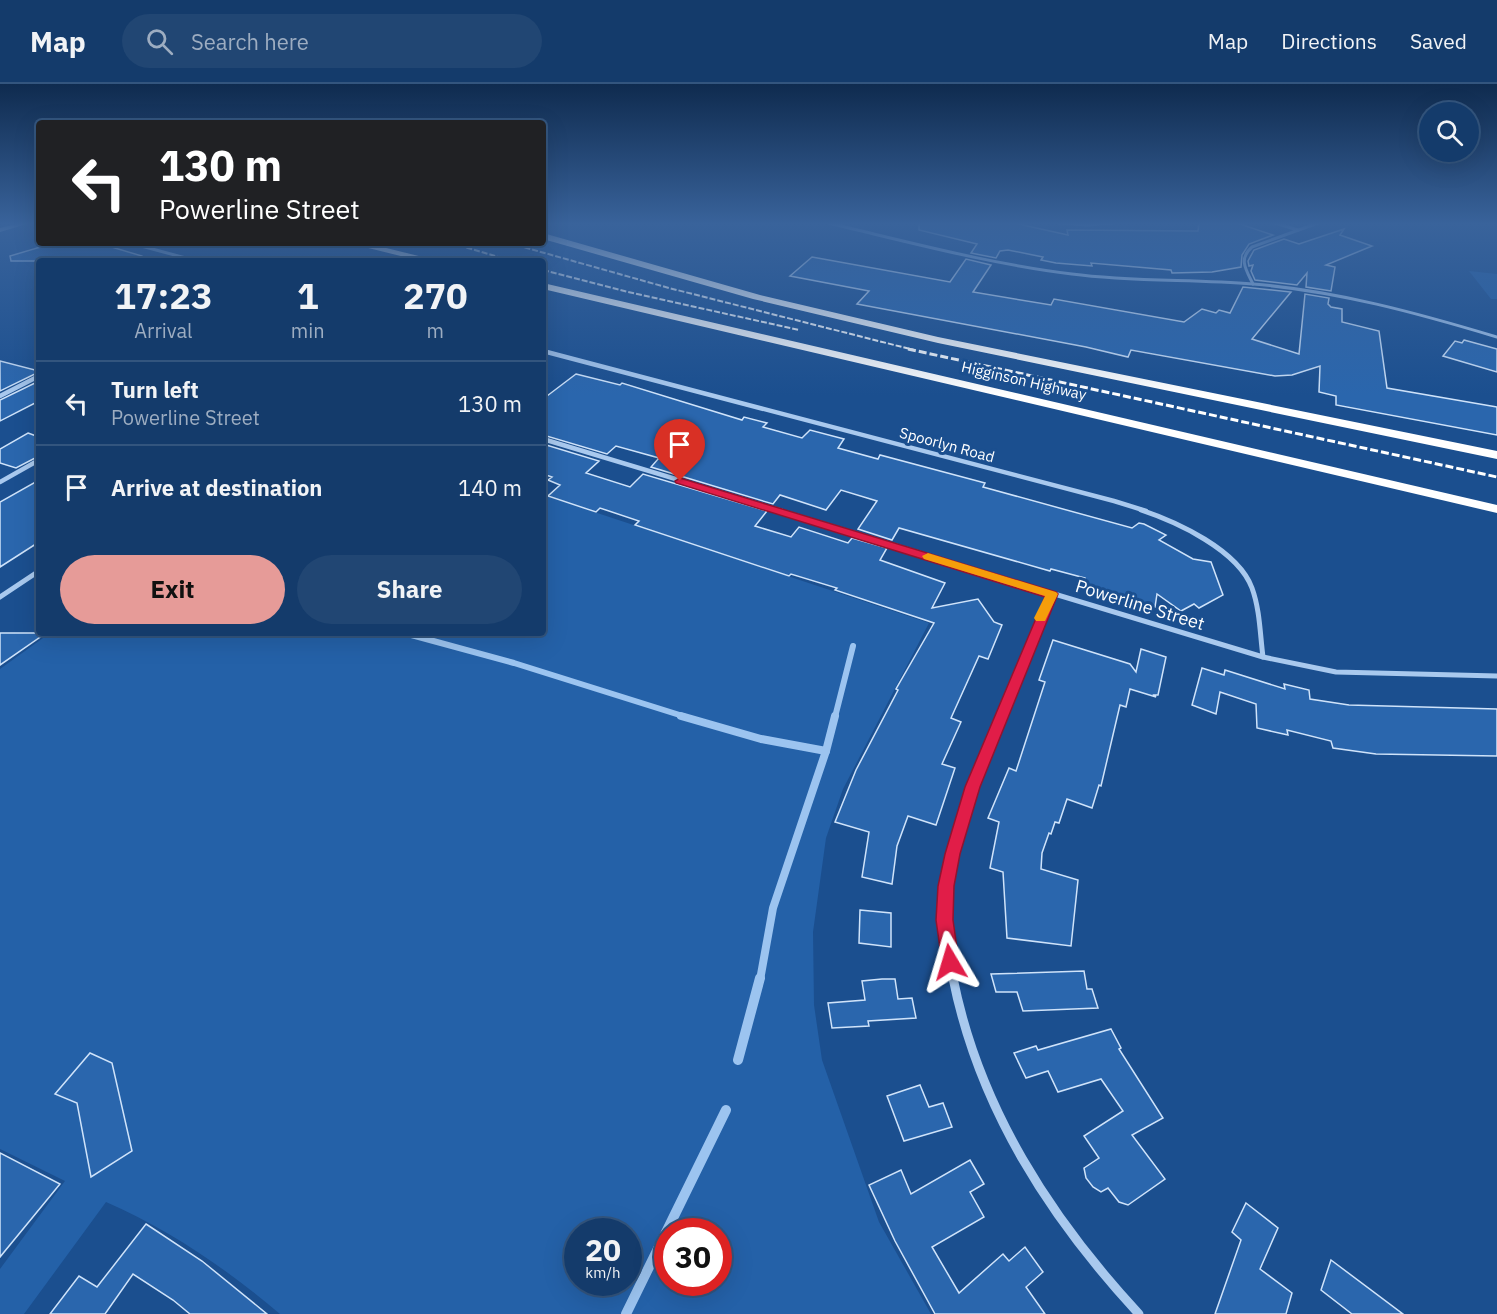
<!DOCTYPE html>
<html lang="en">
<head>
<meta charset="utf-8">
<style>
	:root { --surface:#143b6b; --page:#214673; --text:#f1f3f6; --muted:#9dadc1; --line:#33557e; --accent:#e69b98 }
	body { margin:0; font-family:"IBM Plex Sans",sans-serif; background:var(--page); color:var(--text); height:100vh; display:flex; flex-direction:column; font-size:22px; white-space:nowrap }
	* { box-sizing:border-box; margin:0 }
	p { font-size:20px; color:var(--muted) }
	.icon { flex:none; width:33px; height:33px; fill:none; stroke:currentColor; stroke-width:2; stroke-linecap:round; stroke-linejoin:round }
	.map { position:relative; flex:1; overflow:hidden }
	.sheet { position:absolute; left:36px; top:174px; width:510px; height:378px; display:flex; flex-direction:column; background:var(--surface); border-radius:6px; box-shadow:0 6px 24px #0002,0 0 0 2px var(--line) }
	.sheet>* { flex:none }
	.guide { position:absolute; left:36px; top:36px; width:510px; height:126px; border-radius:6px; box-shadow:0 6px 24px #0002,0 0 0 2px var(--line); background:#202124; color:#fff; overflow:hidden }
	.fabs { position:absolute; left:1419px; top:18px; display:grid; gap:12px }
	.fabs a { display:grid; place-items:center; width:60px; height:60px; border-radius:50%; background:var(--surface); box-shadow:0 6px 24px #0002,0 0 0 2px var(--line); font-size:30px }
	.speed { position:absolute; left:564px; top:1134px; display:flex; gap:12px; font-size:30px; font-weight:700; text-align:center }
	.speed>* { display:grid; place-content:center; width:78px; height:78px; border-radius:50%; background:var(--surface); box-shadow:0 6px 24px #0002,0 0 0 2px var(--line); line-height:1 }
	.speed small { font-size:15px; font-weight:400 }
	.speed .limit { border:9px solid #d22; background:#fff; color:#111 }
	.pin { position:absolute; display:grid; place-items:center; width:51px; height:51px; color:#fff; margin:-62px -26px; border-radius:50% 50% 50% 0; rotate:-45deg; box-shadow:0 0 6px #0007 }
	.pin .icon { rotate:45deg }
	.me { position:absolute; width:66px; margin:-33px; rotate:353deg; stroke-linejoin:round; filter:drop-shadow(0 0 4px #0008) }
	.turn { display:flex; align-items:center; gap:21px; height:126px; padding:0 24px; font-size:27px }
	.turn .icon { width:78px; height:78px; stroke-width:2.5 }
	.turn b { display:block; font-size:42px; line-height:51px }
	.eta { display:flex; justify-content:space-evenly; align-items:center; height:102px; text-align:center }
	.eta b { font-size:36px; font-weight:800; line-height:42px }
	.cta { display:flex; gap:12px; margin-top:auto; padding:12px 24px }
	.cta a { flex:1; height:69px; border-radius:36px; background:var(--accent); color:#111; font-size:24px; font-weight:800; line-height:69px; text-align:center }
	.cta a+a { background:var(--page); color:var(--text) }
	ul { padding:0; list-style:none }
	li { display:flex; align-items:center; gap:18px; height:84px; padding:0 24px; border-top:2px solid var(--line) }
	li div { flex:1 }
	li b { display:block; font-size:22px }
	li em { font-style:normal }
	header { display:flex; align-items:center; gap:36px; box-sizing:border-box; height:84px; padding:0 30px; background:var(--surface); border-bottom:2px solid var(--line) }
	header strong { font-size:28px }
	nav { display:flex; gap:33px; margin-inline-start:auto; font-size:21px }
	.search { width:420px; height:54px; background:var(--page); display:flex; align-items:center; gap:15px; box-sizing:border-box; padding:0 21px; border-radius:33px; color:var(--muted); font-size:22px }
	.map>svg:first-child { display:block }
</style>
</head>
<body>
<header>
<strong>Map</strong>
<div class="search"><svg class="icon" aria-label="search" viewBox="0 0 24 24"><circle cx="10" cy="10" r="6"/><path d="M15 15l6 6"/></svg>Search here</div>
<nav><a>Map</a><a>Directions</a><a>Saved</a></nav>
</header>
<div class="map">
<svg width="1497" height="1230" viewBox="0 0 1497 1230">
	<rect width="100%" height="100%" fill="#1b4f8f"/>
	<!-- green -->
	<g fill="#2461a8" fill-rule="evenodd">
		<polygon points="1469,187 1497,190 1497,215 1491,215"/>
		<path d="M543,411L929,539L843,705L826,754L813,848L814,921L822,976L879,1138L931,1230H280C227,1185 170,1146 106,1118L24,1230H0V1185L65,1097L0,1065V585L50,549H543ZM578,1148H628V1198H578ZM668,1148H718V1198H668Z"/>
	</g>
	<g fill="none" stroke-linecap="round" stroke-linejoin="round">
		<!-- stream-far2 -->
		<g stroke="#9cc4f0" stroke-width="6">
			<polyline points="404,549 514,579 686,633"/>
			<polyline points="835,633 853,562"/>
		</g>
		<!-- stream-far1 -->
		<g stroke="#9cc4f0" stroke-width="8">
			<polyline points="681,632 761,655 826,667"/>
			<polyline points="760,896 773,824 826,667 835,632"/>
		</g>
		<!-- stream -->
		<g stroke="#9cc4f0" stroke-width="10">
			<polyline points="738,976 760,894"/>
			<polyline points="626,1230 726,1026"/>
		</g>
	</g>
	<!-- building -->
	<g fill="#2a66ad" stroke="#cfe3fa" stroke-width="1.5">
		<polygon points="919,139 1014,139 1068,151 1067,146 1198,147 1199,139 1237,139 1273,151 1249,160 1242,171 1241,183 1212,188 1172,189 1171,186 1091,179 1092,182 1056,179 1041,176 1043,173 1008,166 1000,167 996,174 971,169 977,160 919,146"/>
		<polygon points="1344,145 1340,151 1372,162 1326,181 1335,183 1331,207 1306,203 1307,189 1297,201 1255,196 1251,187 1253,181 1249,182 1248,177 1254,166 1284,155 1299,160"/>
		<polygon points="54,159 98,159 142,172 142,177 11,177 10,172"/>
		<polygon points="812,173 950,198 966,175 991,181 973,208 1051,221 1054,215 1184,238 1202,225 1216,229 1219,226 1230,229 1243,203 1291,208 1252,255 1299,270 1305,210 1329,214 1328,220 1331,223 1342,225 1342,238 1379,247 1387,304 1497,323 1497,351 1336,321 1336,312 1319,308 1320,282 1292,291 1275,292 1131,266 1128,273 1086,263 857,220 869,207 790,192"/>
		<polygon points="1464,256 1497,265 1497,288 1443,272 1455,257 1462,259"/>
		<polygon points="0,277 39,287 39,288 0,307"/>
		<polygon points="576,290 620,301 622,299 742,336 744,333 767,339 763,343 802,354 810,346 844,355 838,364 878,375 880,371 985,399 983,403 1132,444 1139,439 1144,440 1166,451 1159,456 1193,475 1211,478 1223,511 1199,524 1194,520 1181,527 1157,510 1155,523 1082,503 1085,494 1051,485 1050,487 899,444 892,456 858,445 877,417 841,406 826,426 780,411 773,420 651,383 659,374 616,362 607,370 543,351 543,315"/>
		<polygon points="39,297 39,317 0,337 0,316"/>
		<polygon points="28,349 39,353 39,372 16,384 0,379 0,365"/>
		<polygon points="543,360 599,377 586,389 630,403 643,390 767,427 755,442 791,453 799,443 848,459 852,454 887,464 880,476 945,499 932,524 978,515 994,538 1002,541 988,575 979,572 951,634 961,638 942,680 955,684 936,741 908,732 897,762 892,800 862,793 869,748 835,738 856,686 898,606 896,605 934,539 835,506 837,504 791,490 789,492 635,441 639,437 600,424 596,428 548,412 560,401 548,396 552,393 543,390"/>
		<polygon points="39,396 39,458 0,483 0,418"/>
		<polygon points="0,549 46,549 0,581"/>
		<polygon points="1053,556 1130,580 1136,588 1141,565 1166,573 1158,611 1154,611 1156,613 1130,605 1126,623 1120,621 1101,702 1099,701 1092,724 1067,715 1059,739 1055,738 1051,750 1049,749 1042,769 1041,785 1078,796 1071,862 1007,854 1003,788 990,784 999,738 988,734 1009,684 1016,687 1045,598 1039,596"/>
		<polygon points="1202,584 1224,591 1225,586 1285,605 1284,600 1309,606 1310,615 1349,621 1497,625 1497,672 1376,670 1333,664 1331,657 1287,646 1288,651 1257,644 1256,620 1220,608 1216,630 1192,621"/>
		<polygon points="860,826 891,829 891,863 859,859"/>
		<polygon points="1084,887 1087,905 1092,905 1098,924 1023,927 1017,908 996,908 991,890"/>
		<polygon points="882,895 895,895 898,915 912,914 916,934 868,937 869,942 832,944 828,919 865,916 862,897"/>
		<polygon points="1111,945 1121,964 1119,965 1163,1034 1132,1051 1165,1095 1128,1121 1119,1118 1108,1104 1101,1108 1093,1103 1086,1094 1084,1084 1099,1074 1084,1052 1123,1027 1101,995 1058,1008 1048,987 1026,994 1014,969 1036,962 1038,966"/>
		<polygon points="90,969 112,979 132,1067 91,1093 77,1019 55,1010"/>
		<polygon points="920,1001 929,1023 943,1019 952,1043 904,1057 887,1012"/>
		<polygon points="0,1069 60,1100 0,1173"/>
		<polygon points="970,1076 984,1100 970,1108 984,1133 932,1163 959,1209 1003,1170 1009,1177 1025,1163 1043,1188 1026,1203 1045,1230 935,1230 895,1157 869,1101 901,1086 911,1110"/>
		<polygon points="1246,1119 1278,1144 1260,1185 1292,1209 1286,1230 1215,1230 1241,1156 1232,1148"/>
		<polygon points="146,1140 202,1177 267,1230 190,1230 173,1216 133,1190 105,1230 50,1230 79,1192 97,1203"/>
		<polygon points="1331,1176 1403,1230 1352,1230 1321,1206"/>
	</g>
	<g fill="none" stroke-linecap="round" stroke-linejoin="round">
		<!-- street-far4 -->
		<g stroke="#a9c9ee" stroke-width="3">
			<path d="M828,139C909,158 990,180 1072,190C1132,198 1193,195 1253,200C1337,207 1417,229 1497,253"/>
			<polyline points="1060,139 1087,141 1113,139"/>
			<polyline points="1275,139 1298,146"/>
			<polyline points="130,159 197,177"/>
			<path d="M1253,200C1246,186 1238,175 1252,163L1318,139"/>
		</g>
		<!-- street-far3 -->
		<g stroke="#a9c9ee" stroke-width="4.5">
			<polyline points="543,267 1114,417 1146,427"/>
			<polyline points="0,312 39,292"/>
			<polyline points="543,355 782,427"/>
			<polyline points="0,398 39,376"/>
		</g>
		<!-- street-far2 -->
		<g stroke="#a9c9ee" stroke-width="5">
			<polyline points="777,426 1263,573 1336,588 1497,592"/>
			<path d="M1141,426C1177,438 1238,466 1252,504C1260,526 1260,550 1263,573"/>
			<polyline points="0,513 39,487"/>
			<polyline points="1000,633 1032,551 1052,510"/>
		</g>
		<!-- street-far1 -->
		<path stroke="#a9c9ee" stroke-width="7" d="M954,896C949,870 945,844 945,817C947,753 977,691 1001,632"/>
		<!-- street -->
		<path stroke="#a9c9ee" stroke-width="9" d="M953,894C979,1024 1050,1134 1139,1230"/>
		<!-- secondary -->
		<polygon fill="#d6e6fa" fill-rule="evenodd" points="20,139 30,139 0,148 0,144"/>
		<!-- highway -->
		<g fill="#fff" fill-rule="evenodd">
			<polygon points="543,149 760,211 938,253 1497,367 1497,375 938,259 753,215 543,155"/>
			<polygon points="348,159 366,159 439,177 421,177"/>
			<polygon points="543,199 1497,421 1497,429 543,205"/>
		</g>
		<!-- rail-far1 -->
		<g stroke="#fff" stroke-width="2" stroke-dasharray="6 2" stroke-linecap="butt">
			<polyline points="451,159 512,177"/>
			<polyline points="509,159 669,204 914,266"/>
			<polyline points="543,186 628,208 799,246"/>
		</g>
		<!-- rail -->
		<polyline stroke="#fff" stroke-width="3" stroke-dasharray="8 3" stroke-linecap="butt" points="908,265 1497,393"/>
	</g>
	<!-- sky -->
	<linearGradient id="sky" x2="0" y2="1"><stop stop-color="#0f2b4f"/><stop offset="0.45" stop-color="#39639b"/><stop offset="1" stop-color="#39639b" stop-opacity="0"/></linearGradient>
	<rect width="1497" height="311" fill="url(#sky)"/>
	<!-- route -->
	<polygon fill="#e11d48" stroke="#92132f" stroke-width="1.5" points="680,394 1056,508 1058,510 980,703 960,770 954,802 953,836 959,878 956,884 950,887 944,884 942,878 936,836 938,802 945,770 965,703 1045,513 676,399 675,397"/>
	<!-- slow -->
	<polygon fill="#f59e0b" points="928,469 1056,508 1058,510 1045,537 1036,537 1034,534 1045,512 924,475 922,472"/>
	<g text-anchor="middle" stroke-width="6" stroke-linejoin="round" paint-order="stroke">
		<!-- far-street labels -->
		<g font-size="15" fill="#fff" stroke="#1b4f8f">
			<text transform="translate(1024 297) rotate(13)" y="5">Higginson Highway</text>
			<text transform="translate(947 361) rotate(15)" y="5">Spoorlyn Road</text>
		</g>
		<!-- street labels -->
		<g font-size="18" fill="#fff" stroke="#1b4f8f">
			<text transform="translate(1140 521) rotate(17)" y="6">Powerline Street</text>
		</g>
	</g>
</svg>
<div class="fabs">
<a><svg class="icon" aria-label="search" viewBox="0 0 24 24"><circle cx="10" cy="10" r="6"/><path d="M15 15l6 6"/></svg></a>
</div>
<div class="speed"><div>20<small>km/h</small></div><div class="limit">30</div></div>
<div class="pin" style="left:680px;top:397px;background:#d93025"><svg class="icon" aria-label="arrive" viewBox="0 0 24 24"><path d="M6 21V4h12l-3 4 3 4H6"/></svg></div>
<svg class="me" style="left:950px;top:878px" viewBox="-20 -20 40 40"><path d="M0-17L14 15 0 8-14 15z" fill="#e11d48" stroke="#fff" stroke-width="4"/></svg>
<div class="guide">
<div class="turn"><svg class="icon" aria-label="left" viewBox="0 0 24 24"><path d="M17 20v-9H6M10 6l-5 5 5 5"/></svg><div><b>130 m</b>Powerline Street</div></div>
</div>
<section class="sheet">
<div class="eta">
<div><b>17:23</b><p>Arrival</p></div>
<div><b>1</b><p>min</p></div>
<div><b>270</b><p>m</p></div>
</div>
<ul>
<li><svg class="icon" aria-label="left" viewBox="0 0 24 24"><path d="M17 20v-9H6M10 6l-5 5 5 5"/></svg><div><b>Turn left</b><p>Powerline Street</p></div><em>130 m</em></li>
<li><svg class="icon" aria-label="arrive" viewBox="0 0 24 24"><path d="M6 21V4h12l-3 4 3 4H6"/></svg><div><b>Arrive at destination</b></div><em>140 m</em></li>
</ul>
<div class="cta"><a>Exit</a><a>Share</a></div>
</section>
</div>
</body>
</html>
